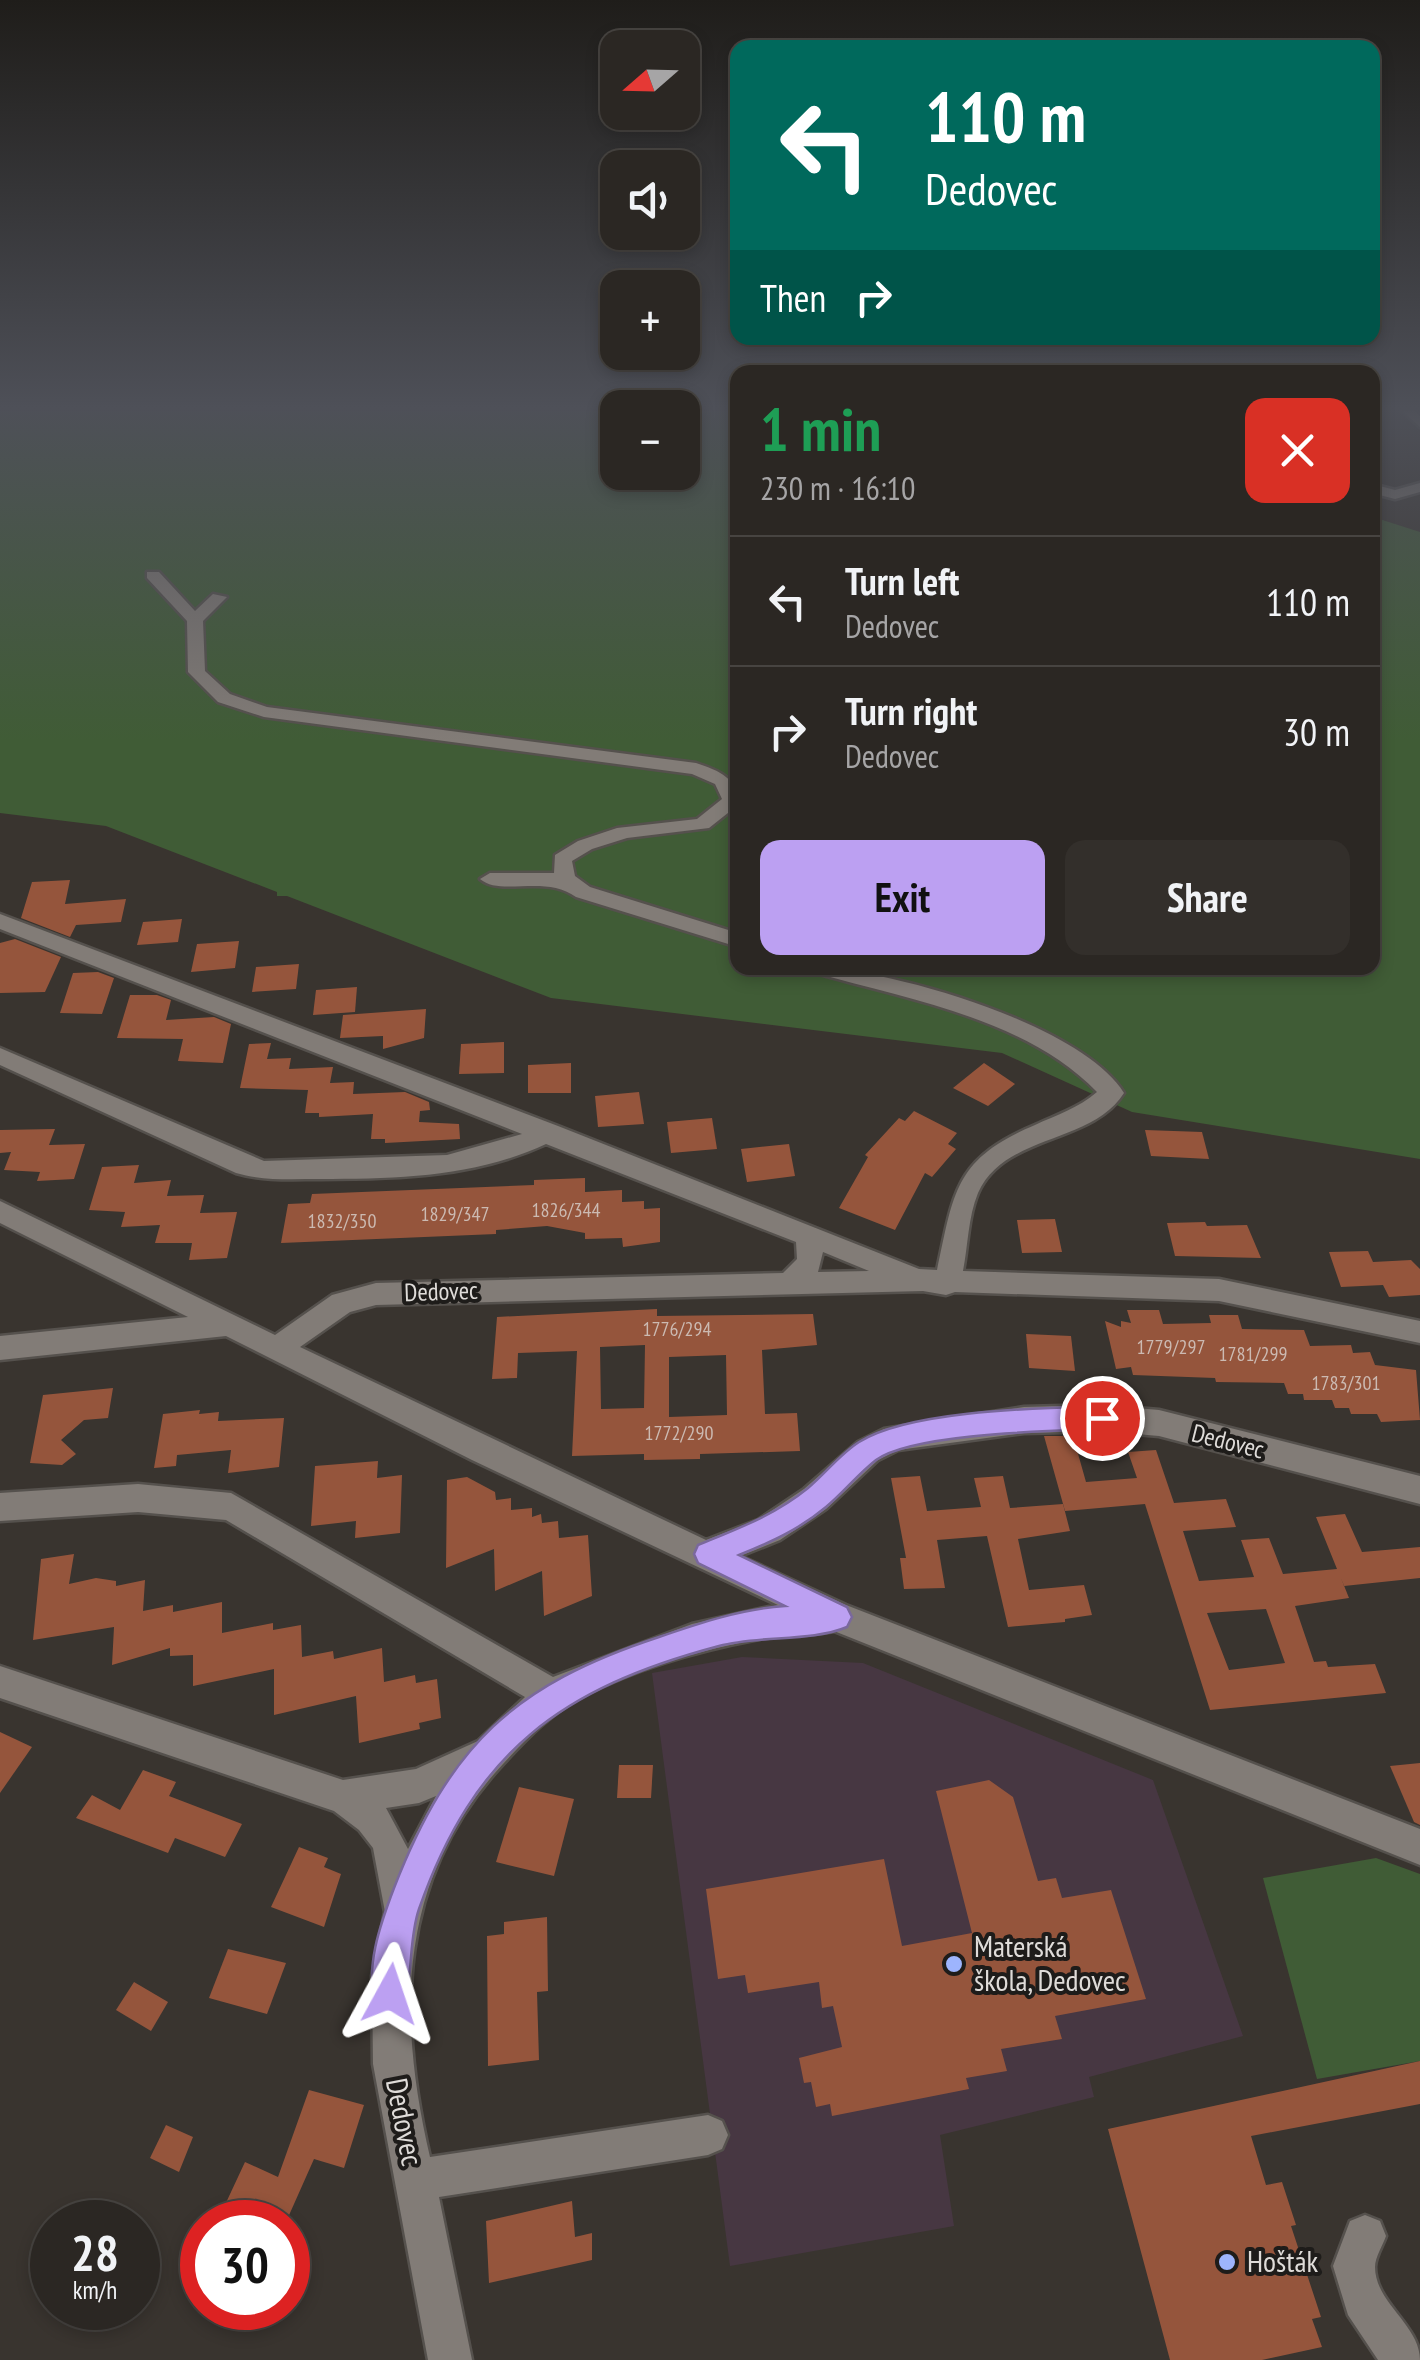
<!DOCTYPE html>
<html lang="en">
<head>
<meta charset="utf-8">
<style>
	:root { --surface:#2b2723; --page:#332f2b; --text:#f1f3f6; --muted:#a6a5a6; --line:#474441; --accent:#bca0f2 }
	body { margin:0; font-family:"PT Sans Narrow",sans-serif; background:var(--page); color:var(--text); height:100vh; display:flex; flex-direction:column; font-size:38px; white-space:nowrap }
	* { box-sizing:border-box; margin:0 }
	p { font-size:32px; color:var(--muted) }
	.icon { flex:none; width:55px; height:55px; fill:none; stroke:currentColor; stroke-width:2; stroke-linecap:round; stroke-linejoin:round }
	.map { position:relative; flex:1; overflow:hidden }
	.sheet { position:absolute; left:730px; top:365px; width:650px; height:610px; display:flex; flex-direction:column; background:var(--surface); border-radius:20px; box-shadow:0 5px 15px #0003,0 0 0 2px var(--line) }
	.sheet>* { flex:none }
	.hud { position:absolute; left:730px; top:40px; width:650px; height:305px; border-radius:20px; box-shadow:0 5px 15px #0003,0 0 0 2px var(--line); background:#00695c; color:#fff; overflow:hidden }
	.needle { width:65px; rotate:250deg }
	.fabs { position:absolute; left:600px; top:30px; display:grid; gap:20px }
	.fabs a { display:grid; place-items:center; width:100px; height:100px; border-radius:20px; background:var(--surface); box-shadow:0 5px 15px #0003,0 0 0 2px var(--line); font-size:50px }
	.speed { position:absolute; left:30px; top:2200px; display:flex; gap:20px; font-size:50px; font-weight:700; text-align:center }
	.speed>* { display:grid; place-content:center; width:130px; height:130px; border-radius:50%; background:var(--surface); box-shadow:0 5px 15px #0003,0 0 0 2px var(--line); line-height:1 }
	.speed small { font-size:25px; font-weight:400 }
	.speed .limit { border:15px solid #d22; background:#fff; color:#111 }
	.pin { position:absolute; display:grid; place-items:center; width:85px; height:85px; color:#fff; margin:-42px; border:5px solid #fff; border-radius:50%; box-shadow:0 2px 10px #0007 }
	.me { position:absolute; width:110px; margin:-55px; rotate:5deg; stroke-linejoin:round; filter:drop-shadow(0 0 8px #0008) }
	.turn { display:flex; align-items:center; gap:35px; height:210px; padding:0 30px; font-size:45px }
	.turn .icon { width:130px; height:130px; stroke-width:2.5 }
	.turn b { display:block; font-size:70px; line-height:85px }
	.then { display:flex; align-items:center; height:95px; padding:0 30px; background:#0003; gap:20px; font-size:38px }
	.round { display:grid; place-items:center; flex:none; width:105px; height:105px; border-radius:20px; background:var(--page) }
	.overview { display:flex; align-items:center; justify-content:space-between; height:170px; padding:0 30px }
	h1 { font-size:60px; font-weight:700; line-height:75px; color:#1e9e55 }
	.button { display:flex; gap:20px; margin-top:auto; padding:20px 30px }
	.button a { flex:1; height:115px; border-radius:20px; background:var(--accent); color:#111; font-size:40px; font-weight:700; line-height:115px; text-align:center }
	.button a+a { background:var(--page); color:var(--text) }
	ul { padding:0; list-style:none }
	li { display:flex; align-items:center; gap:30px; height:130px; padding:0 30px; border-top:2px solid var(--line) }
	li div { flex:1 }
	li b { display:block; font-size:38px }
	li em { font-style:normal }
	.map>svg:first-child { display:block }
</style>
</head>
<body>
<div class="map">
<svg width="1420" height="2360" viewBox="0 0 1420 2360">
	<rect width="100%" height="100%" fill="#39342f"/>
	<!-- education -->
	<polygon fill="#473742" points="742,1657 863,1663 1153,1780 1243,2036 1089,2077 1094,2097 940,2135 954,2226 730,2266 652,1673"/>
	<!-- green -->
	<g fill="#405c36">
		<polygon points="0,411 617,411 618,472 682,472 683,411 737,411 738,968 1372,968 1373,517 1420,532 1420,1159 1132,1112 1002,1053 551,998 287,896 277,896 277,892 106,826 0,813"/>
		<polygon points="1376,1858 1420,1874 1420,2061 1317,2079 1263,1878"/>
	</g>
	<!-- building -->
	<g fill="#95553c" fill-rule="evenodd">
		<polygon points="70,880 65,904 126,899 121,922 76,925 70,937 21,918 32,882"/>
		<polygon points="182,919 178,942 137,945 143,922"/>
		<polygon points="15,939 61,957 45,992 0,993 0,943"/>
		<polygon points="239,941 235,968 191,972 197,944"/>
		<polygon points="299,964 296,989 252,992 256,967"/>
		<polygon points="98,972 114,978 102,1014 60,1013 73,973"/>
		<polygon points="357,987 355,1012 313,1015 316,990"/>
		<polygon points="130,995 157,995 171,1000 166,1020 214,1017 231,1024 223,1063 178,1061 183,1039 117,1038"/>
		<polygon points="426,1009 424,1038 383,1049 383,1036 340,1038 343,1015"/>
		<polygon points="504,1042 504,1073 459,1074 461,1044"/>
		<polygon points="271,1043 267,1059 291,1058 289,1069 333,1067 330,1083 354,1082 353,1094 405,1092 429,1102 430,1110 420,1111 419,1122 459,1124 460,1139 385,1143 385,1139 371,1139 373,1114 319,1117 319,1113 305,1113 308,1090 240,1088 249,1044"/>
		<polygon points="571,1063 571,1093 528,1093 528,1065"/>
		<polygon points="984,1063 1015,1084 988,1106 953,1088"/>
		<polygon points="639,1092 644,1124 598,1127 595,1096"/>
		<polygon points="914,1111 957,1133 948,1144 956,1149 932,1177 925,1173 895,1230 839,1208 868,1157 865,1155 899,1118 905,1121"/>
		<polygon points="712,1118 717,1149 671,1153 667,1122"/>
		<polygon points="55,1129 49,1145 85,1144 74,1179 37,1181 40,1172 4,1170 11,1152 0,1153 0,1130"/>
		<polygon points="1145,1130 1202,1132 1209,1159 1151,1156"/>
		<polygon points="789,1144 795,1176 747,1182 741,1149"/>
		<polygon points="139,1165 134,1183 171,1180 167,1196 204,1195 200,1213 237,1212 227,1258 189,1260 192,1243 155,1243 160,1225 121,1227 125,1212 89,1210 102,1167"/>
		<polygon points="585,1178 585,1192 622,1190 622,1202 644,1201 644,1209 660,1208 660,1242 623,1247 622,1238 585,1239 585,1233 547,1226 496,1230 496,1234 281,1243 288,1204 310,1203 312,1194 534,1185 534,1180"/>
		<polygon points="1055,1219 1062,1252 1022,1253 1017,1220"/>
		<polygon points="1205,1222 1207,1226 1247,1225 1261,1258 1175,1256 1167,1223"/>
		<polygon points="1368,1251 1373,1262 1411,1260 1420,1269 1420,1295 1389,1297 1383,1285 1341,1287 1329,1252"/>
		<path d="M657,1309V1316L813,1314L817,1345L762,1350L765,1414L797,1413L800,1451L700,1454V1459L644,1460V1454L572,1456L577,1351L518,1353L517,1378L492,1379L497,1317ZM645,1345L644,1408L601,1409L600,1347ZM726,1355L727,1415L669,1417V1357Z"/>
		<polygon points="1127,1310 1159,1310 1163,1324 1211,1323 1209,1315 1238,1315 1242,1329 1304,1330 1310,1346 1351,1345 1353,1353 1370,1352 1375,1365 1416,1370 1420,1420 1381,1422 1377,1414 1351,1414 1349,1408 1335,1408 1332,1400 1304,1400 1303,1394 1288,1394 1284,1383 1216,1382 1215,1378 1133,1375 1131,1367 1116,1369 1105,1321 1121,1327 1121,1321 1131,1323"/>
		<polygon points="1026,1334 1071,1336 1075,1371 1029,1368"/>
		<polygon points="113,1388 108,1418 84,1420 61,1440 76,1454 62,1465 30,1463 43,1395"/>
		<polygon points="200,1410 199,1414 219,1412 218,1421 284,1418 279,1467 228,1473 231,1450 177,1455 176,1466 154,1468 163,1414"/>
		<path d="M1044,1436H1073L1086,1482L1137,1478L1128,1452L1156,1450L1174,1503L1226,1499L1236,1527L1183,1531L1199,1581L1254,1577L1241,1540L1269,1538L1283,1574L1337,1569L1316,1517L1345,1514L1362,1552L1420,1547V1578L1344,1586L1341,1578L1349,1598L1295,1606L1314,1662L1326,1661L1328,1667L1375,1664L1386,1693L1210,1710L1145,1504L1065,1511ZM1266,1609L1285,1663L1229,1670L1207,1613Z"/>
		<polygon points="378,1461 377,1478 402,1475 400,1533 355,1538 356,1521 311,1526 315,1466"/>
		<polygon points="920,1476 927,1511 981,1507 974,1478 1003,1476 1010,1508 1063,1504 1070,1531 1018,1539 1029,1590 1084,1585 1092,1615 1065,1619 1065,1622 1008,1627 987,1536 937,1540 945,1588 904,1589 900,1558 906,1558 891,1478"/>
		<polygon points="467,1477 495,1492 496,1500 511,1498 511,1510 532,1508 532,1517 541,1514 542,1523 558,1521 559,1538 588,1535 592,1596 544,1616 542,1571 495,1591 494,1549 446,1568 447,1480"/>
		<polygon points="74,1554 69,1584 96,1578 116,1581 116,1586 145,1580 143,1611 173,1605 173,1612 222,1602 222,1633 273,1623 273,1630 301,1625 302,1657 333,1651 334,1659 382,1648 384,1682 415,1675 416,1683 437,1679 441,1718 419,1723 420,1729 359,1743 356,1696 274,1715 274,1669 193,1686 193,1655 170,1656 170,1648 112,1665 114,1627 33,1640 41,1559"/>
		<polygon points="0,1732 32,1747 0,1793"/>
		<polygon points="1420,1763 1420,1825 1414,1822 1390,1766"/>
		<polygon points="619,1765 653,1765 651,1798 617,1798"/>
		<polygon points="143,1770 176,1782 169,1796 242,1824 225,1857 175,1838 168,1853 76,1818 92,1795 120,1810"/>
		<polygon points="989,1780 1013,1797 1038,1881 1056,1878 1062,1898 1111,1890 1146,1999 1055,2016 1062,2039 1001,2049 1007,2071 966,2078 969,2089 832,2116 830,2104 816,2107 811,2082 804,2083 799,2058 842,2047 833,2006 822,2008 819,1982 748,1993 745,1975 718,1979 706,1889 884,1859 902,1946 972,1933 936,1791"/>
		<polygon points="519,1787 574,1799 554,1876 496,1862"/>
		<polygon points="299,1847 328,1858 324,1867 341,1874 324,1927 271,1907"/>
		<polygon points="547,1917 548,1991 537,1992 539,2060 488,2066 487,1936 504,1934 504,1922"/>
		<polygon points="228,1949 286,1963 267,2014 209,1998"/>
		<polygon points="134,1982 168,2002 151,2031 116,2010"/>
		<polygon points="1420,2061 1420,2104 1251,2136 1266,2185 1282,2182 1296,2225 1291,2226 1321,2317 1312,2319 1322,2347 1262,2360 1170,2360 1108,2129"/>
		<polygon points="309,2090 364,2105 344,2168 314,2159 286,2222 217,2222 245,2162 278,2177"/>
		<polygon points="166,2125 193,2137 179,2172 150,2158"/>
		<polygon points="572,2201 575,2237 592,2233 592,2260 489,2283 486,2221"/>
	</g>
	<g fill="none" stroke-linecap="round" stroke-linejoin="round">
		<defs>
			<g id="minor">
				<polygon points="1402,411 1415,411 1420,416 1420,427"/>
				<polygon points="1420,483 1420,492 1395,499 1372,493 1372,484 1395,490"/>
				<path d="M147,572H159L195,611L213,594L227,597L203,621L205,671L230,694L267,707L696,763C720,771 738,778 738,805L709,828L627,838L592,849L572,861L575,876L590,887L738,933V947L576,897C545,874 501,897 480,879L490,873H554L555,855L578,841L617,828L697,819L722,799L715,784L692,774L264,717L218,702L188,672L187,621L147,578Z"/>
				<path d="M0,914L558,1126L919,1269L937,1270C954,1192 954,1159 1035,1125C1056,1115 1079,1108 1097,1092C1026,1019 911,1000 816,973L813,968C889,968 1083,1025 1124,1093C1092,1144 1004,1134 978,1193C968,1217 968,1246 963,1271L1219,1279L1420,1321V1343L1219,1301L955,1292L946,1295L923,1291L376,1305L350,1312L300,1347L706,1540L758,1520L804,1489L858,1442L884,1429L1024,1407L1102,1405L1159,1410L1420,1476V1504L1159,1436L1102,1431L1024,1433L898,1450L878,1460L826,1509L780,1540L740,1556L846,1605L1420,1829V1865L834,1631C810,1636 784,1635 759,1639C701,1650 637,1668 585,1695C553,1711 527,1738 503,1764C397,1878 397,2015 430,2157L708,2115L722,2121L728,2135L722,2149L708,2155L439,2197L472,2360H428L373,2064L372,1976L385,1912L373,1848L359,1830L334,1811L0,1698V1666L343,1780L416,1769L478,1741L525,1697L226,1520L138,1512L0,1521V1493L138,1484L231,1493L553,1677L692,1624L778,1605L472,1460L226,1336L0,1360V1336L188,1317L0,1223V1201L275,1335L332,1295L376,1283L783,1273L797,1259L796,1242L546,1144C475,1177 398,1179 320,1179C291,1179 264,1181 236,1173L0,1065V1048L264,1161L447,1155L522,1134L0,929ZM823,1252L869,1271L818,1272ZM436,1796L408,1849L386,1808L419,1803Z"/>
				<path d="M1365,2215L1380,2221L1386,2236C1383,2245 1375,2257 1375,2267C1375,2303 1420,2325 1420,2360H1378L1348,2315L1333,2266L1350,2221Z"/>
			</g>
		</defs>
		<!-- minor casing -->
		<use href="#minor" stroke="#55514d" stroke-width="5"/>
		<!-- minor -->
		<use href="#minor" fill="#827c77" fill-rule="evenodd"/>
	</g>
	<!-- sky -->
	<linearGradient id="sky" x2="0" y2="1"><stop stop-color="#1f1d1a"/><stop offset="0.55" stop-color="#4e5058"/><stop offset="1" stop-color="#4e5058" stop-opacity="0"/></linearGradient>
	<rect width="1420" height="741" fill="url(#sky)"/>
	<!-- route -->
	<path fill="#bca0f2" stroke="#7a689d" stroke-width="2.5" d="M1102,1406L1111,1409L1115,1418L1111,1426L1102,1429C1053,1431 913,1433 876,1460C858,1474 843,1493 826,1507C800,1529 771,1542 739,1555L847,1607L852,1617L847,1627C812,1642 759,1635 719,1646C561,1688 474,1752 419,1909C408,1941 414,1977 402,2007L390,2012L377,2007C363,1971 381,1922 394,1888C450,1745 513,1685 659,1637C700,1623 741,1609 785,1606L698,1563L694,1554L698,1545C737,1529 775,1515 808,1488C825,1474 840,1454 859,1442C909,1410 1041,1408 1102,1406Z"/>
	<!-- markers -->
	<g fill="#9db4fd" stroke="#1e1c1a" stroke-width="4">
		<circle cx="954" cy="1964" r="10"/>
		<circle cx="1227" cy="2262" r="10"/>
	</g>
	<g text-anchor="middle" stroke-width="8" stroke-linejoin="round" paint-order="stroke">
		<!-- number labels -->
		<g font-size="20" fill="#ccbab2">
			<text x="566" y="1217">1826/344</text>
			<text x="455" y="1221">1829/347</text>
			<text x="342" y="1228">1832/350</text>
			<text x="677" y="1336">1776/294</text>
			<text x="1171" y="1354">1779/297</text>
			<text x="1253" y="1361">1781/299</text>
			<text x="1346" y="1390">1783/301</text>
			<text x="679" y="1440">1772/290</text>
		</g>
		<!-- street labels -->
		<g font-size="25" fill="#dfdcd9" stroke="#1e1c1a">
			<text transform="translate(441 1291) rotate(-2)" y="9">Dedovec</text>
			<text transform="translate(1228 1441) rotate(14)" y="9">Dedovec</text>
		</g>
		<!-- near-poi labels -->
		<g font-size="30" fill="#dfdcd9" stroke="#1e1c1a" text-anchor="start">
			<text x="974" y="1957">Materská<tspan x="974" dy="34">škola, Dedovec</tspan></text>
			<text x="1247" y="2272">Hošták</text>
		</g>
		<!-- near-street labels -->
		<g font-size="30" fill="#dfdcd9" stroke="#1e1c1a">
			<text transform="translate(404 2122) rotate(79)" y="10">Dedovec</text>
		</g>
	</g>
</svg>
<div class="fabs">
<a><svg class="needle" viewBox="-14 -14 28 28"><path d="M0-13l5 13h-10z" fill="#e53935"/><path d="M0 13l5-13h-10z" fill="#a6a5a6"/></svg></a>
<a><svg class="icon" aria-label="sound" viewBox="0 0 24 24"><path d="M4 9h4l5-4v14l-5-4H4zM17 9q2 3 0 6"/></svg></a>
<a>+</a>
<a>−</a>
</div>
<div class="speed"><div>28<small>km/h</small></div><div class="limit">30</div></div>
<div class="pin" style="left:1102px;top:1418px;background:#d93025"><svg class="icon" aria-label="arrive" viewBox="0 0 24 24"><path d="M6 21V4h12l-3 4 3 4H6"/></svg></div>
<svg class="me" style="left:390px;top:1994px" viewBox="-20 -20 40 40"><path d="M0-17L14 15 0 8-14 15z" fill="#bca0f2" stroke="#fff" stroke-width="4"/></svg>
<div class="hud">
<div class="turn"><svg class="icon" aria-label="left" viewBox="0 0 24 24"><path d="M17 20v-9H6M10 6l-5 5 5 5"/></svg><div><b>110 m</b>Dedovec</div></div>
<div class="then">Then<svg class="icon" aria-label="right" viewBox="0 0 24 24"><path d="M7 20v-9h11M14 6l5 5-5 5"/></svg></div>
</div>
<section class="sheet">
<div class="overview"><div><h1>1 min</h1><p>230 m · 16:10</p></div><a class="round" style="background:#d93025;color:#fff"><svg class="icon" aria-label="close" viewBox="0 0 24 24"><path d="M6 6l12 12M18 6L6 18"/></svg></a></div>
<ul>
<li><svg class="icon" aria-label="left" viewBox="0 0 24 24"><path d="M17 20v-9H6M10 6l-5 5 5 5"/></svg><div><b>Turn left</b><p>Dedovec</p></div><em>110 m</em></li>
<li><svg class="icon" aria-label="right" viewBox="0 0 24 24"><path d="M7 20v-9h11M14 6l5 5-5 5"/></svg><div><b>Turn right</b><p>Dedovec</p></div><em>30 m</em></li>
</ul>
<div class="button"><a>Exit</a><a>Share</a></div>
</section>
</div>
</body>
</html>
